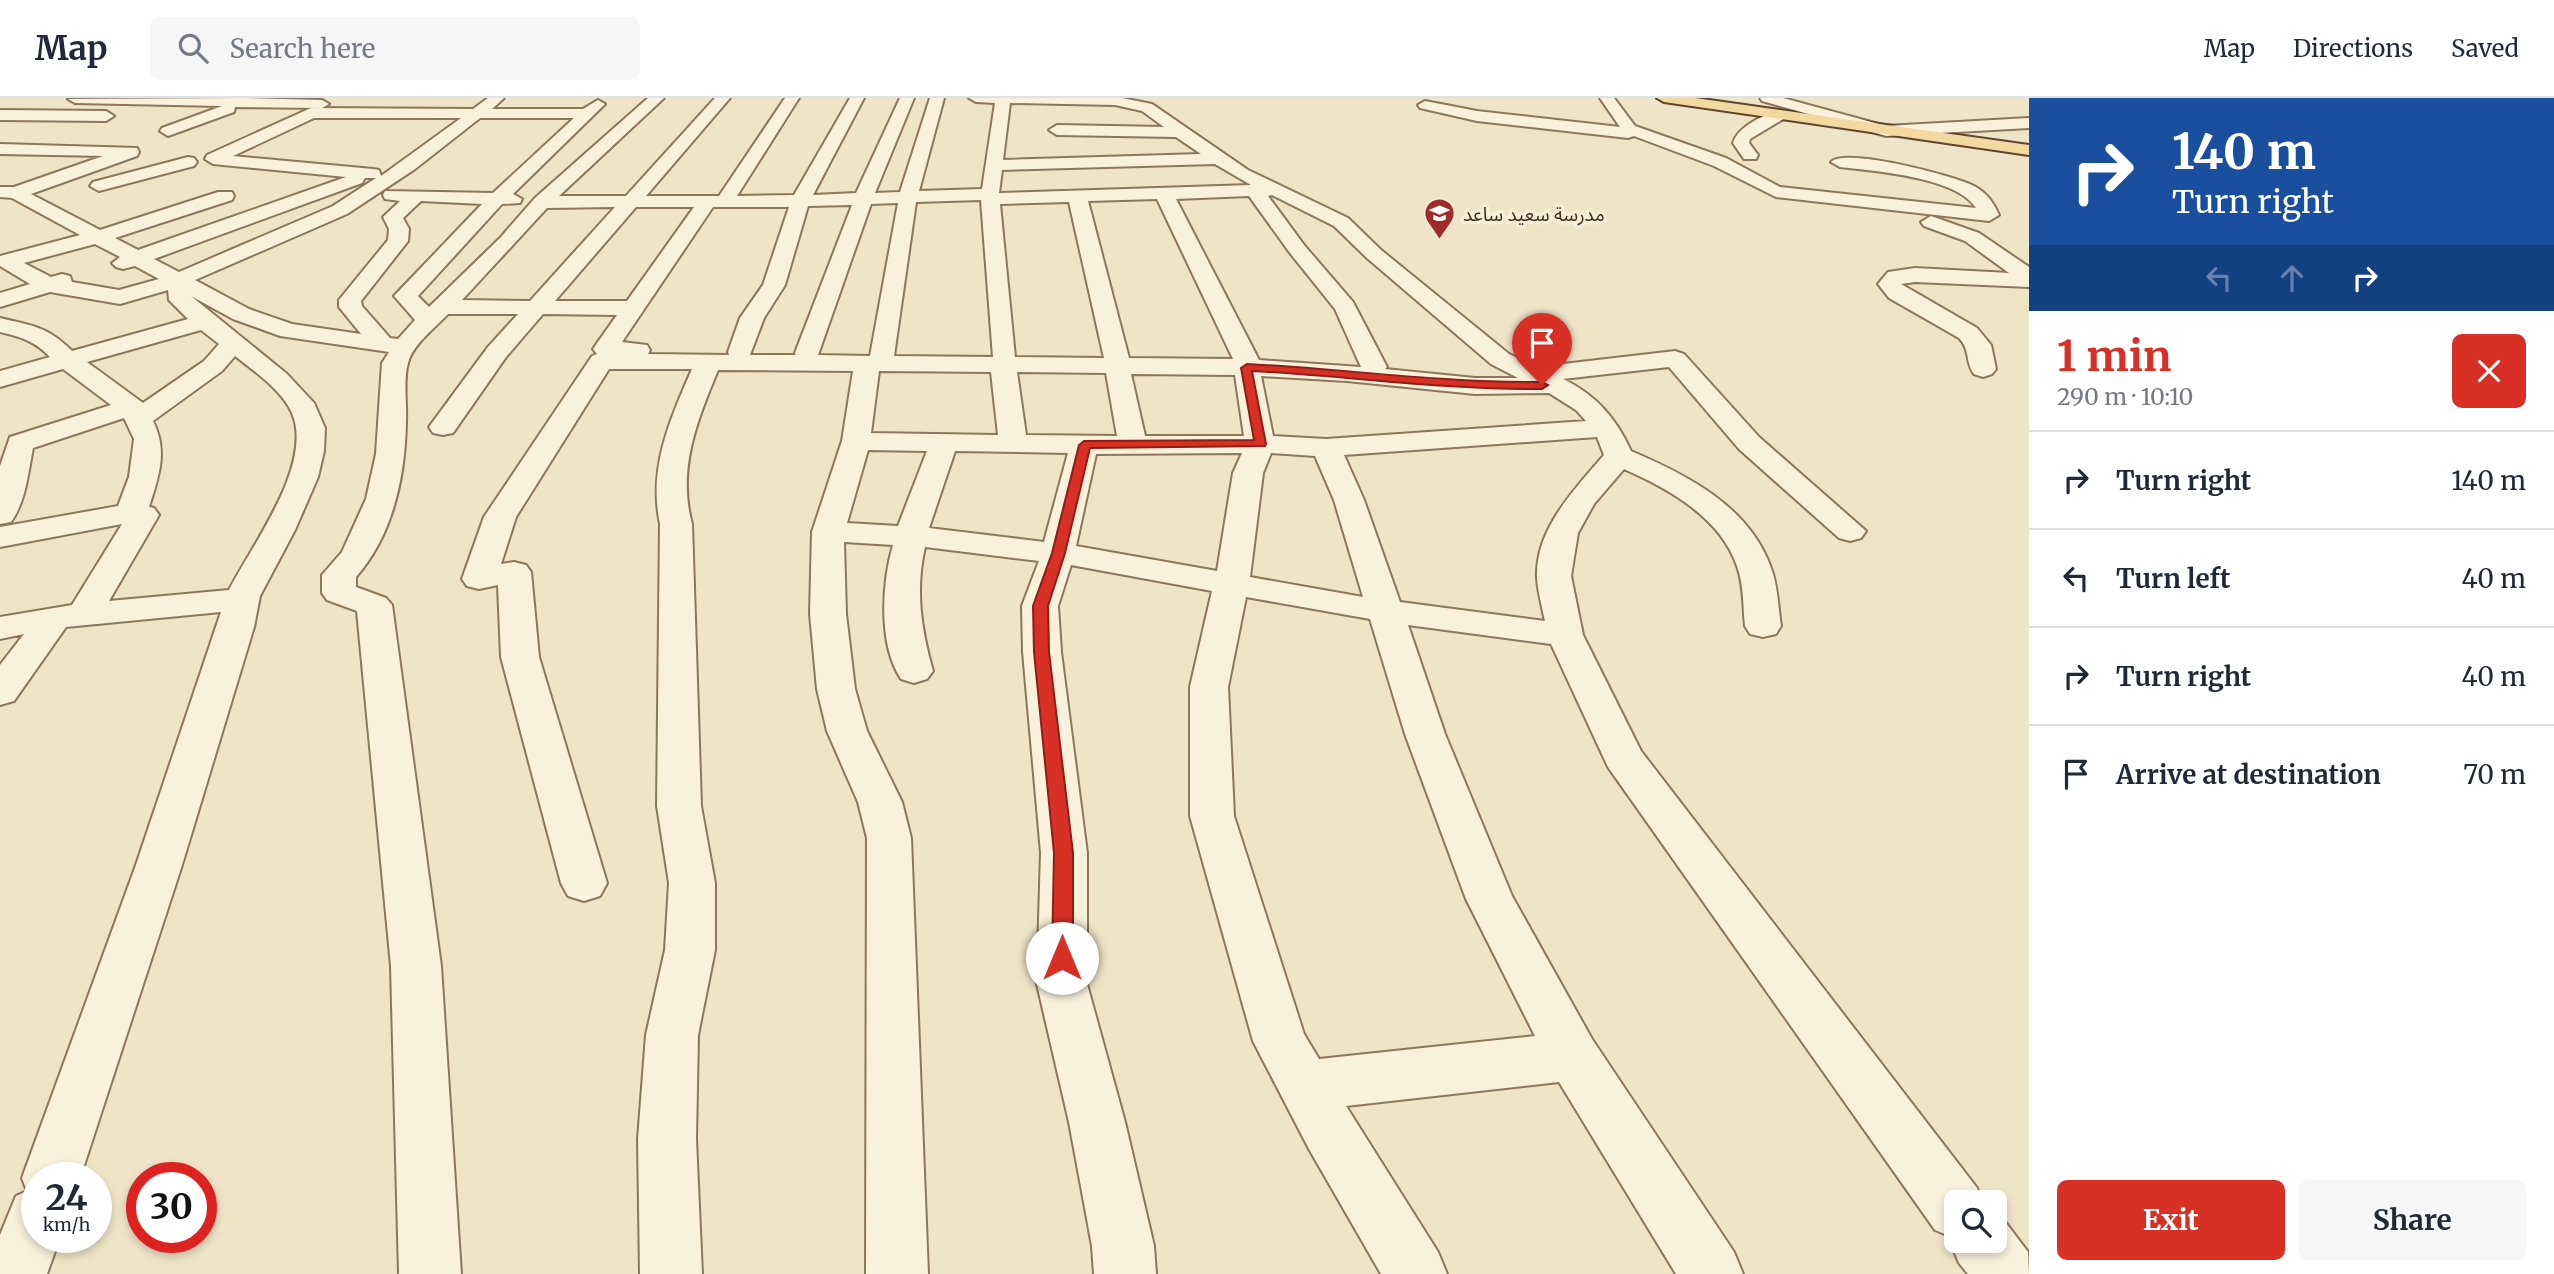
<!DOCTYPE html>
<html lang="en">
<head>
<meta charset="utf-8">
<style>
	:root { --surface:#fff; --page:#f6f6f7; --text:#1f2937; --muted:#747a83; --line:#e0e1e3; --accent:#d93025 }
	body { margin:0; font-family:Merriweather,"Noto Sans Arabic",serif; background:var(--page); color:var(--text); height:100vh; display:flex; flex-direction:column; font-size:26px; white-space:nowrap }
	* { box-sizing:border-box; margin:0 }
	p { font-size:23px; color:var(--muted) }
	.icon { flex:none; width:38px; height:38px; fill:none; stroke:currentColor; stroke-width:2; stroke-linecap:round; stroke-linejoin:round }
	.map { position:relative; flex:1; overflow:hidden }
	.sheet { display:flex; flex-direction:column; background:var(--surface); width:525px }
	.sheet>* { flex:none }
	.guide { background:#1a4fa0; color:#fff; overflow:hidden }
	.buttons { position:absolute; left:1944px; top:1092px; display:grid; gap:14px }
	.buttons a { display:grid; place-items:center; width:63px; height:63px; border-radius:10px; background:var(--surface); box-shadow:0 4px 10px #0003; font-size:35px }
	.speed { position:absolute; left:21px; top:1064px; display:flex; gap:14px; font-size:35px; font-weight:700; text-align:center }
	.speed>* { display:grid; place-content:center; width:91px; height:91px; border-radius:50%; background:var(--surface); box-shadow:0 4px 10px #0003; line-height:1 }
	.speed small { font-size:18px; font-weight:400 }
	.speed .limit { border:10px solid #d22; background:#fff; color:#111 }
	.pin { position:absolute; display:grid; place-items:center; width:60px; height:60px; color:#fff; margin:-72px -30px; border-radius:50% 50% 50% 0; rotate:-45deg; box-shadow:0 0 7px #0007 }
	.pin .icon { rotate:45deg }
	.me { position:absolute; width:77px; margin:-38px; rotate:0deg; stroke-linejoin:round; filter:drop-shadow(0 0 5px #0008) }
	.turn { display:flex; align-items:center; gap:24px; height:147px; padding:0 28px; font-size:32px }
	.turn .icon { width:91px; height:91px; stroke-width:2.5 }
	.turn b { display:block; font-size:49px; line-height:60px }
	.lanes { display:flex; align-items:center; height:66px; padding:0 28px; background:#0003; justify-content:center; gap:35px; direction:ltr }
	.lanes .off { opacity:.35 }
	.round { display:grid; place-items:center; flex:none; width:74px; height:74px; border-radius:10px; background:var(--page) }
	.overview { display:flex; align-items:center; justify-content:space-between; height:119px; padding:0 28px }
	h1 { font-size:42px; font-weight:700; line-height:52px; color:var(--accent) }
	.cta { display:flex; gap:14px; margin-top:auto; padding:14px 28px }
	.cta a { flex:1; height:80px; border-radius:10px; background:var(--accent); color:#fff; font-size:28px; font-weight:700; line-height:80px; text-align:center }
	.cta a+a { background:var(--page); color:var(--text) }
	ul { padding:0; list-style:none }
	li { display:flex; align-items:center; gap:21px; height:98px; padding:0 28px; border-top:2px solid var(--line) }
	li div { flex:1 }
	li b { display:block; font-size:26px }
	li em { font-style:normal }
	header { display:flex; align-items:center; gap:42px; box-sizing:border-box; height:98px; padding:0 35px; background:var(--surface); border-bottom:2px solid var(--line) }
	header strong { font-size:33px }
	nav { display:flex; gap:38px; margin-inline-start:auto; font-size:24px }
	.search { width:490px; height:63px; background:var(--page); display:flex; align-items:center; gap:18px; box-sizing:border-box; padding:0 24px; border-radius:10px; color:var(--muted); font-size:26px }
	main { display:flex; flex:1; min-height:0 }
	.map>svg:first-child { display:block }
</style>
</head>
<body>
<header>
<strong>Map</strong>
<div class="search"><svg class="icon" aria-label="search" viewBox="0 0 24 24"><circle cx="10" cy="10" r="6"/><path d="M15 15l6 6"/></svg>Search here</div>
<nav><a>Map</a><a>Directions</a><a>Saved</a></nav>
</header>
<main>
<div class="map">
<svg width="2029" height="1176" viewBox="0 0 2029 1176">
	<rect width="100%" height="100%" fill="#f0e4c8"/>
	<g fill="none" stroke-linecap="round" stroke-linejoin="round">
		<defs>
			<g id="minor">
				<polygon points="243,0 322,2 329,6 322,10 235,9 234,14 168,38 160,33 162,30 222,8 75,5 68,1"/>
				<path d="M488,0H504L492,11H583L598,2L605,6L513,96L522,101L520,105L502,106L418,198L429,209L500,140L535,100L648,0H664L559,98H626L715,0H730L646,98H719L785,0H799L737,98L794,97L850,0H864L813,97L856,95L900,0H914L875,95L900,94L930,0H944L919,93L982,91L995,5L976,4L969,0H1122L1152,6L1248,72L1348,120L1381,152L1509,256L1537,269L1675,253L1684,256L1759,339L1866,433L1861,440L1850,443L1839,440L1739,351L1669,269L1563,281C1596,297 1616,320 1631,353C1687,377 1749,408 1771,470C1778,488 1778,509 1781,528L1776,536L1763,539L1750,536L1745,528C1743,509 1744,487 1737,468C1720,419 1669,391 1624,371L1594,406L1578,435L1571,478L1583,537L1641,653L1977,1090L1983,1104H1956V1143H1995V1118L2003,1121L2028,1154L2029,1176H1968L1959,1165L1950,1143L1952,1139L1935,1132L1608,669L1551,546L1408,527L1445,636L1512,798L1592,941L1734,1154L1743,1176H1676L1559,984L1346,1008L1438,1154L1447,1176H1381L1309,1051L1253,943L1190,718V589L1212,493L1071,467L1058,508L1061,554L1087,755V886L1125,1024L1154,1148L1156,1176H1094L1092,1148L1069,1024L1037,886L1041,755L1023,554L1022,508L1039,463L925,449C915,492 921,531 933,573L927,581L914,585L901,581C878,547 882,485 893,447L844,444L846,516L855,591L867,633L902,704L911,740L928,1176H866L867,740L858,704L827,633L817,591L810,516L812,434L842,343L853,273L718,272C697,323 677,371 692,426L701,708L715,785V852L698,937L696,1041L702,1176H640L638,1041L646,937L665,852L669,785L657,708L660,426C648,370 670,322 692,271H609L516,419L501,466L514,464L526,467L531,474L539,559L607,785L600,798L584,803L568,798L561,785L501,559L498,487L479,491L467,488L462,481L484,419L592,258L597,256L593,251L617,217L543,216L506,259L453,335L443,337L433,335L429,329L488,249L518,216H448C435,230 413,246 408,265C403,282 407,306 406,324C405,378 393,437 356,479V489L386,500L392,507L441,868L461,1176H399L391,868L357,513L327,502L322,495V477L342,454L366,401L376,356L382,265L389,254L280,238L233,221L191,198L287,276L314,305L325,330L324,353L318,379L295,432L260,498L254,529L182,767L80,1080H37V1139H60L47,1176H0V1137L16,1098L27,1093L22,1080L136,767L221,514L66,529L14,603L0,607V567L24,536L0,541V519L72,507L122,426L0,449V429L118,408L129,379L134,341L124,320L33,350C28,375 26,403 11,424L0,426V368L10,339L111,307L63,271L0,289V273L50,259C35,243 21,239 0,234V220C33,228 47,228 72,253L188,221L169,202L168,192L120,206L50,194L0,209V195L30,186L0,168V158L80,137L12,100L0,99V89H14L103,58L0,56V46L137,50L139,54L137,58L31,96L100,132L218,94H232L234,98L232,102L115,140L138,152L346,79L213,66L205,61L207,57L311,10L473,11ZM1010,5L1115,7L1142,13L1164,29L1057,27L1049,32L1057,37L1176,39L1201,56L1003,62ZM314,20H461L381,78L379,72L373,71L233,58ZM480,20H574L493,95L385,93L383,97L385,101L400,103L383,119L389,131L388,142L339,202V209L361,236L292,226L249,211L195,182L347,116L415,71ZM1215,66L1251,87L999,95L1002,72ZM365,80H376L333,108L179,174L154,161L362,85ZM1272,97L1334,128L1367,160L1491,266L1518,280H1475L1385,271L1387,269L1353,204L1304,147L1268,98ZM1249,98L1290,155L1335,211L1361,269L1259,262L1176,101ZM1157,101L1233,261L1129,260L1088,103ZM981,102L993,259L894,258L916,104ZM421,103L482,106L394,198L415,222L398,241L390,240L362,208L361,203L408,143L409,131L403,120ZM1069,104L1104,260L1015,259L1000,106ZM898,105L870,258L818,257L871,106ZM852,107L795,255L796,257H750L764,220L785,187L808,108ZM615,109L530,203L462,202L547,110ZM636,109H694L627,203H555ZM713,109H789L763,187L740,220L728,254L729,257L648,256L650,252L647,247L622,244ZM95,146L120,159L112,165L116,169L123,171L135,168L159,181L119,192L72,184L70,178L62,176L51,179L24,165ZM201,232L219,246L204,263L143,305L87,264ZM235,258C254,273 282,292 292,315C314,366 252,447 229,492L109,503L159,417L154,410L149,409C159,378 168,353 153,323L222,273ZM879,273L991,274L998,337L871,335ZM1017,274L1106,275L1117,338L1026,337ZM1131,276L1235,277L1244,338H1145ZM1261,278L1347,283L1475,296L1549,295L1576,312L1586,323L1326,341L1273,338ZM1597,339L1604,357C1575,391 1535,431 1537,480C1538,494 1542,509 1545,523L1400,504L1364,402L1344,357ZM868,352L927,353L898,428L847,425ZM955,353L1068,355L1044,444L929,430ZM1242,355L1233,375L1217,473L1076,448L1096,356ZM1271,355L1315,358L1334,402L1363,499L1250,479L1263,375ZM1246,499L1370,521L1405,636L1466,801L1535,938L1319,961L1304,936L1234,718L1228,589Z"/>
				<path d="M1600,0H1614L1635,28L1726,60L1780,89L1976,110C1957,79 1874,73 1840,69L1831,64C1845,49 1955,78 1974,88C1987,95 1993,104 1999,117L1989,123L1776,99L1714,68L1634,38L1628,40L1477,23L1420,10L1418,7L1425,3L1477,13L1620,29Z"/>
				<polygon points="1760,0 1783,0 1886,28 2029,20 2029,30 1886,38 1762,3"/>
				<polygon points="0,12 106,13 114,18 106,23 0,22"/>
				<path d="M1780,12L1785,14L1788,17L1785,20L1750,41L1749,45L1758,57L1756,61H1744L1733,45C1738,28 1764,17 1780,12Z"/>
				<polygon points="188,59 194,60 197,64 194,68 99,93 90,88 93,84"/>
				<path d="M1931,118L1979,135L2029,169V189L1915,184L1901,186L1977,230L1991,247L1996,271L1992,276L1983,279L1974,276C1965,264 1971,253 1959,240L1889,200L1878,186L1888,174L1915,170L2009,175L1965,143L1924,128L1921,124Z"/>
			</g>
			<polygon id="major" points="1657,0 1695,0 2029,47 2029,57 1664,4"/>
		</defs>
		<!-- minor casing -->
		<use href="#minor" stroke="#8d765c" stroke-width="4"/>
		<!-- major casing -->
		<use href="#major" stroke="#5b4430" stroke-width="4"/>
		<!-- minor -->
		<use href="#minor" fill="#faf1dc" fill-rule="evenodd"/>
		<!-- major -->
		<use href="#major" fill="#f3d9a0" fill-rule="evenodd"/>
	</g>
	<!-- route -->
	<path fill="#d93025" stroke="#8d1f18" stroke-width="2" d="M1247,266C1345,271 1443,285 1542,284L1548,287L1542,291C1445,292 1349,278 1252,273L1266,346L1265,348L1090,350L1065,455L1048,508L1049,554L1073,755V860L1070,866L1062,869L1055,866L1052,860L1054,755L1034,554L1033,508L1052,455L1079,347L1084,343L1254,342L1241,270Z"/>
	<!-- icons -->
	<defs>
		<symbol id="school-pin" viewBox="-11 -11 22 30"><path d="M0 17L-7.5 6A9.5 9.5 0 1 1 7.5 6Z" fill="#9e2a2b" stroke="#f7eed8"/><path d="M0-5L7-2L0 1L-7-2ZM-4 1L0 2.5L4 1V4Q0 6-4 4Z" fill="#fff"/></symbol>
	</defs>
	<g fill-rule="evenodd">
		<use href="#school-pin" x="1422" y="98" width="35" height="47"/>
	</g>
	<g text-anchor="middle" stroke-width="7" stroke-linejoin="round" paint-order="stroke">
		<!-- far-poi labels -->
		<g font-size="19" fill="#3d2e20" stroke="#f7eed8" text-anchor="start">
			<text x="1463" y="123">مدرسة سعيد ساعد</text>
		</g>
	</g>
</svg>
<div class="buttons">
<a><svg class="icon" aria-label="search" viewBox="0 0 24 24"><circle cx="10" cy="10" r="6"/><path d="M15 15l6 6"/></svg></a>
</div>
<div class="speed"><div>24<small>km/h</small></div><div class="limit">30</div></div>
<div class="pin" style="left:1542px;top:287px;background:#d93025"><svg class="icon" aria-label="arrive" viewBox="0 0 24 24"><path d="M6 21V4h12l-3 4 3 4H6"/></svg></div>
<svg class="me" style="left:1062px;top:860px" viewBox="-20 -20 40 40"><circle r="19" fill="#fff"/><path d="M0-13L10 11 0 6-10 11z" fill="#d93025"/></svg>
</div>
<section class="sheet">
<div class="guide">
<div class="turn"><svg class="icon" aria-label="right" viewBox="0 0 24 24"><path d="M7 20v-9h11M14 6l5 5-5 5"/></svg><div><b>140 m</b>Turn right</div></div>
<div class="lanes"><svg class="icon off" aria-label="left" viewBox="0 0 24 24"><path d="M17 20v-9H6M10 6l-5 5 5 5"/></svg><svg class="icon off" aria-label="ahead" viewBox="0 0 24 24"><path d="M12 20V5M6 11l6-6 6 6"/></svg><svg class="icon" aria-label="right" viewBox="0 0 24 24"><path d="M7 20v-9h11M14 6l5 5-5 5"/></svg></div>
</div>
<div class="overview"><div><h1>1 min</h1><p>290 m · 10:10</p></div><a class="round" style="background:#d93025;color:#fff"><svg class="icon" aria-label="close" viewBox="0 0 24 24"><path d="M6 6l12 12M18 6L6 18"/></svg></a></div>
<ul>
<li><svg class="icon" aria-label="right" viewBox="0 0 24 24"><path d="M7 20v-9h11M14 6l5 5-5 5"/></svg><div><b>Turn right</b></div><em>140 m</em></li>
<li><svg class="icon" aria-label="left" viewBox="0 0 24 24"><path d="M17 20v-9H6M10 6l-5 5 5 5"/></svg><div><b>Turn left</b></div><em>40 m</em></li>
<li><svg class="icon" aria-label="right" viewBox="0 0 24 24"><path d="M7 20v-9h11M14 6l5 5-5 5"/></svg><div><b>Turn right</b></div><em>40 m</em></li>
<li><svg class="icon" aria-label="arrive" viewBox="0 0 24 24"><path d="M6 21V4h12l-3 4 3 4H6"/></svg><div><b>Arrive at destination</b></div><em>70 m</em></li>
</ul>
<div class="cta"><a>Exit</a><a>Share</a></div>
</section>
</main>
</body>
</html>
